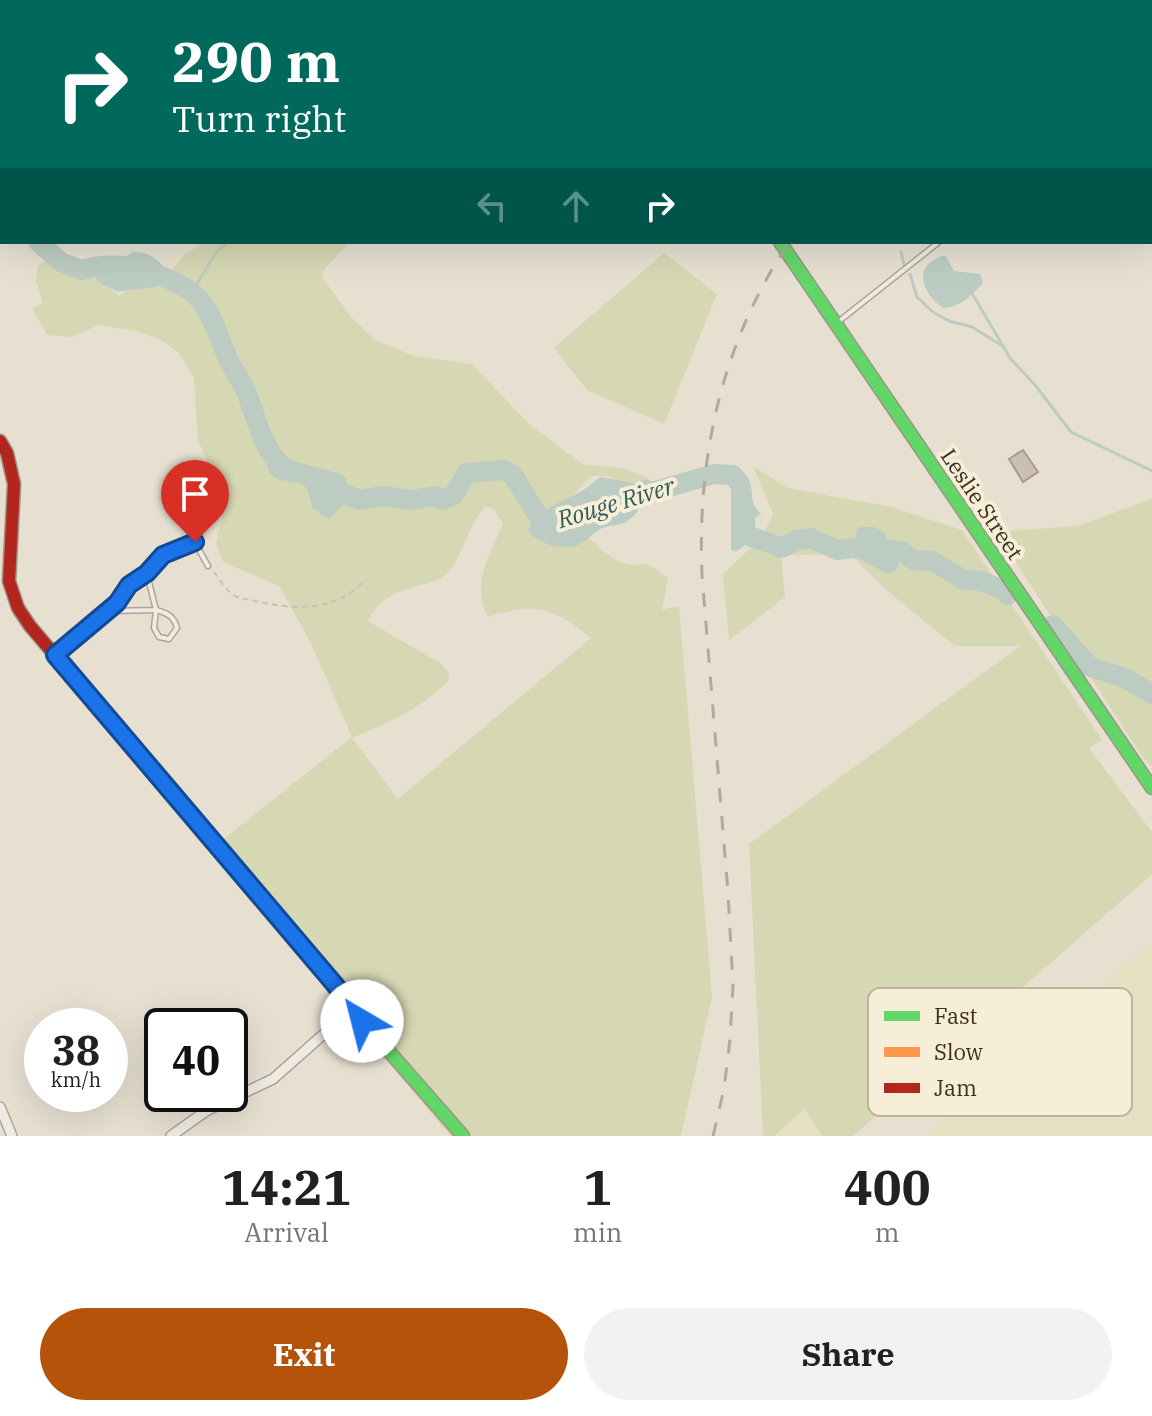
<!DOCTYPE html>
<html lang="en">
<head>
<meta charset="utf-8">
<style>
	:root { --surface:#fff; --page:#f2f2f2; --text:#202124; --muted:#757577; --accent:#b45309 }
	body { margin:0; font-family:"IBM Plex Serif",serif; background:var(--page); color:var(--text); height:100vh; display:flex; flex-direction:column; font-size:30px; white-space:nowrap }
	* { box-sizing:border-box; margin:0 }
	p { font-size:26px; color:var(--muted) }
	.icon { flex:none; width:44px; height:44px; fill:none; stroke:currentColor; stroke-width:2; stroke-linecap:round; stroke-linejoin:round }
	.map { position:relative; height:1136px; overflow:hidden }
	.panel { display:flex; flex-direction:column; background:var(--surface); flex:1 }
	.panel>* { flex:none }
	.banner { position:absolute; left:0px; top:0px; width:1152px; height:244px; box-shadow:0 8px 32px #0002; background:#00695c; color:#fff; overflow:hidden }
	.speed { position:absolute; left:24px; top:1008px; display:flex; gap:16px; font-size:40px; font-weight:700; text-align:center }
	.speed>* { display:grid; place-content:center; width:104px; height:104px; border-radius:50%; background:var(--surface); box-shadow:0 8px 32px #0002; line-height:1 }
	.speed small { font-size:20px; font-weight:400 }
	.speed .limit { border:4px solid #111; border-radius:12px; background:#fff; color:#111 }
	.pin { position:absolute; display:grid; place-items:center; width:68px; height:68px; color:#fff; margin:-82px -34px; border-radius:50% 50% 50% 0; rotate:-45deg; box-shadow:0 0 8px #0007 }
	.pin .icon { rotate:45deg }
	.me { position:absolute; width:88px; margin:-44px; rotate:323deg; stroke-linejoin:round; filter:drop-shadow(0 0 6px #0008) }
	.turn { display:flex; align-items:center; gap:28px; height:168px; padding:0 40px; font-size:36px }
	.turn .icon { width:104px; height:104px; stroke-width:2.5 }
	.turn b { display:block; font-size:56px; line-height:68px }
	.lanes { display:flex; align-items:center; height:76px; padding:0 40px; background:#0003; justify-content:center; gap:40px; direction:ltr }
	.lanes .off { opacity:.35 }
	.eta { display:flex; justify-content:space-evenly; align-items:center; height:136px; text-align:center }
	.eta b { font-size:48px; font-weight:800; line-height:56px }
	.primary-button { display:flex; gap:16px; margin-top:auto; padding:16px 40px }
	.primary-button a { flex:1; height:92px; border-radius:48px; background:var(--accent); color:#fff; font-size:32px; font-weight:800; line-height:92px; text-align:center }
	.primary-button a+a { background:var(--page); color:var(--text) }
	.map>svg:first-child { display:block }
</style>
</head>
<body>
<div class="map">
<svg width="1152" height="1136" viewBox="0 0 1152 1136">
	<rect width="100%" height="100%" fill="#e7e0d1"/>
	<!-- farmland -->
	<g fill="#e6dfc2">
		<polygon points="1152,942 1152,1136 925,1136"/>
		<polygon points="804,1109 823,1136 774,1136"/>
	</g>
	<!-- green -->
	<g fill="#d6d7b3" fill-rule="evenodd">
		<path d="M205,242H350L325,268L322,277L352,318L375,340L414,356L472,364L529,424L582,464L627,469L649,479V492L622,485L609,476H591L562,507L551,537L578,545L587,537C607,554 620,569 648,564L668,578L662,610L679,606L712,997L681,1136H450L211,849L352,737L310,641L279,586L223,562L216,543L222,519V494L198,440L194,378L179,353L163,341L136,331L98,325L72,337L47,335L32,308L43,303L36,281L38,265L54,257L86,271L120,296L134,282H161L184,255ZM485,507L494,509L503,524C490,554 470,586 488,617C536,602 552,607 591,638L398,799L352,738C387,723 422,709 448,681L449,673L440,663L368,621C382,594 400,591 428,583C434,581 440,580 444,576C465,557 466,527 485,507Z"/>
		<polygon points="664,253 717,294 664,424 587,390 554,348"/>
		<polygon points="753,466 787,488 892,507 962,530 1102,740 1089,748 1152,832 1152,874 853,1136 823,1136 804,1109 774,1136 763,1136 749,844 1020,646 955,646 885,589 850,554 781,555 785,597 729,640 723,574 762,537 773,514"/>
		<polygon points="1152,499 1152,767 1142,756 996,532 1077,526"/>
	</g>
	<!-- water -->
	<g fill="#bcccc2">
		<path d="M133,252C148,251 158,259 166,270L165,284C156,289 131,289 118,292L98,282L91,265C105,254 116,265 133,252Z"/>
		<path d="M941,256H946L954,271L980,274L983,283C971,296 962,306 944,308C932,301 918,284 925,268C927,263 936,259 941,256Z"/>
		<path d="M274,456L341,474L346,479L351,496L329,519L312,508C311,502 309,493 306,488C295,473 278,491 267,467Z"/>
		<polygon points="735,473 748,477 753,504 761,514 755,518 753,542 749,542 736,552 731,550 731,482"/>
		<path d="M601,477L647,486C645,500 638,516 624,523C617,526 608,525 600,529C593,533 587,541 580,544C564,552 537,544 528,530C537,510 561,502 580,492C588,488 593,481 601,477Z"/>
		<path d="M860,527H874L886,533V541L901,552C899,562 900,571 888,574L858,558L854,548L857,529Z"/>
	</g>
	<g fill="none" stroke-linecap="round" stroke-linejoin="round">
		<!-- stream -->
		<g stroke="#bcccc2" stroke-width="3">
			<polyline points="901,252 904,265"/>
			<polyline points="910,274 917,297 933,312 949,321 972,327 1001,345"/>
			<polyline points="192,292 215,254 227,242"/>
			<polyline points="973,295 1010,358 1035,385 1071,432 1152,471"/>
		</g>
		<!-- river -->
		<g stroke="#bcccc2" stroke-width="20">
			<path d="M38,242L61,262L81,270C102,263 134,264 154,273C166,278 182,284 193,293C213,310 219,341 230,363C236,374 244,385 248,396C257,422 266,462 294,473"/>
			<polyline points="327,486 359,500 382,496 412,500 435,496 442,500 454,495 467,473 504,470 513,475 538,516 551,527 559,524"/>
			<path d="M623,500L647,490L652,492L714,474L733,475L741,486L746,534C757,541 770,541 781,548L797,540L811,538L837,550L854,548L902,551L913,560L932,561L964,580L981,581L1003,590L1008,595"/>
			<polyline points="1053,625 1090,667 1123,677 1152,694"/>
		</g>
	</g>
	<!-- building -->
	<polygon fill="#cbbfb2" stroke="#a89c90" stroke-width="2" points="1023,450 1038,472 1023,482 1009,459"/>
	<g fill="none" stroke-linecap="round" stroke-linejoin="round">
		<defs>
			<g id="lane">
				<polyline points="838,322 939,242"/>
				<polyline points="187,528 208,566"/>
				<path d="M156,610C167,613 174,616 177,628L169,639L159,637L154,628Z"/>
				<polyline points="110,611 156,610 147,574"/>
				<polyline points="56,654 117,603 129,585 147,573 163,555 195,542"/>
			</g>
			<g id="street">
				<polyline points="0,1107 12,1136"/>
				<polyline points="171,1136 206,1111 273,1079 352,1009"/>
			</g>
			<g id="fast">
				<polyline points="780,242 1152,788"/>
				<polyline points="258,894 336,986 352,1009 463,1136"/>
			</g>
			<g id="slow">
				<polyline points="616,0 618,2"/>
				<polyline points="239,2 241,0"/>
				<polyline points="0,210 2,208"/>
			</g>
			<polyline id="jam" points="0,441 7,453 14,484 9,581 18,608 30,626 258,894"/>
		</defs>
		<!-- lane casing -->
		<use href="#lane" stroke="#ada599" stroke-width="7"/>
		<!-- street casing -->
		<use href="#street" stroke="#ada599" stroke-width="12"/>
		<!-- fast casing -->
		<use href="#fast" stroke="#9c958a" stroke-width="15"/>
		<!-- slow casing -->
		<use href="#slow" stroke="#9c958a" stroke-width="15"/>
		<!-- jam casing -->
		<use href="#jam" stroke="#9c958a" stroke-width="15"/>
		<!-- path -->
		<path stroke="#c8c2b9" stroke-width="2" stroke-dasharray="6 4" stroke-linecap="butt" d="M214,572C220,580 227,592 235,596C242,599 252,600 260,602C296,610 334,611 362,583"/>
		<!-- lane -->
		<use href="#lane" stroke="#efebe3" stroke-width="4"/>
		<!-- street -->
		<use href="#street" stroke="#efebe3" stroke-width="9"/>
		<!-- fast -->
		<use href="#fast" stroke="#63d668" stroke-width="12"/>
		<!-- slow -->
		<use href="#slow" stroke="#ff974d" stroke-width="12"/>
		<!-- jam -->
		<use href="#jam" stroke="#b3261e" stroke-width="12"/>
		<!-- rail -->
		<g stroke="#afaaa2" stroke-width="3" stroke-dasharray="14 14" stroke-linecap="butt">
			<polyline points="982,2 984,0"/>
			<path d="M713,1136L724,1089L730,1039L733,986L728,893L702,575C697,455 722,343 789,242"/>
		</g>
	</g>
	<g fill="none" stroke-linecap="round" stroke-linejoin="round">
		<defs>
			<polyline id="route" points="195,542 163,555 147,573 129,585 117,603 55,655 336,986 362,1021"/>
		</defs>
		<!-- route casing -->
		<use href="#route" stroke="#114b97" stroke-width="20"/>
		<!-- route -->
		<use href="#route" stroke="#1a73e8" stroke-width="14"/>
	</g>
	<g text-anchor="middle" stroke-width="8" stroke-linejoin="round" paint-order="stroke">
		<!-- street labels -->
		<g font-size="22" fill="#3d2e20" stroke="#f7eed8">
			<text transform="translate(982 504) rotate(56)" y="8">Leslie Street</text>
		</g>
		<!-- water labels -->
		<g font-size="24" font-style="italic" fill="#2f5d5a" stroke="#f7eed8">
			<text transform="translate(616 503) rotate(-17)" y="8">Rouge River</text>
		</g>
	</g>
	<!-- legend -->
	<rect x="868" y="988" width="264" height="128" rx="12" fill="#f7eed8" stroke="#bfb4a1" stroke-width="2"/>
	<rect x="884" y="1011" width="36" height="10" fill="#63d668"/>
	<rect x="884" y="1047" width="36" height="10" fill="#ff974d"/>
	<rect x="884" y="1083" width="36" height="10" fill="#b3261e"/>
	<g font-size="22" fill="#3d2e20">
		<text x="934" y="1024">Fast</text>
		<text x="934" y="1060">Slow</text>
		<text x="934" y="1096">Jam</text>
	</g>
</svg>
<div class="speed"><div>38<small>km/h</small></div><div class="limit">40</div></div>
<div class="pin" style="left:195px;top:542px;background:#d93025"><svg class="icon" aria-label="arrive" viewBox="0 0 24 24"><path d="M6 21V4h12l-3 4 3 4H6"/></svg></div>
<svg class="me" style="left:362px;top:1021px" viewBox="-20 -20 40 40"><circle r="19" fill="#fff"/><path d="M0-13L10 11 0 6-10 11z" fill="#1a73e8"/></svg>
<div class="banner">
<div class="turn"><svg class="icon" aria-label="right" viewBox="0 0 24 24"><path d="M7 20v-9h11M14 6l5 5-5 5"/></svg><div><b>290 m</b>Turn right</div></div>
<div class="lanes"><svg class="icon off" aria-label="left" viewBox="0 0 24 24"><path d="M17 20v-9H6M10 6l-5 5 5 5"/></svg><svg class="icon off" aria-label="ahead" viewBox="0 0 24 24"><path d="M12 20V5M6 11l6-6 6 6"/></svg><svg class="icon" aria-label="right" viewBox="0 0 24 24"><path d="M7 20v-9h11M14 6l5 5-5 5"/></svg></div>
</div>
</div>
<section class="panel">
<div class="eta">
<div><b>14:21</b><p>Arrival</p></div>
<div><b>1</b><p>min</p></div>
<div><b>400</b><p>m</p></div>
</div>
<div class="primary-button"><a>Exit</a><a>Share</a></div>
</section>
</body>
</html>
